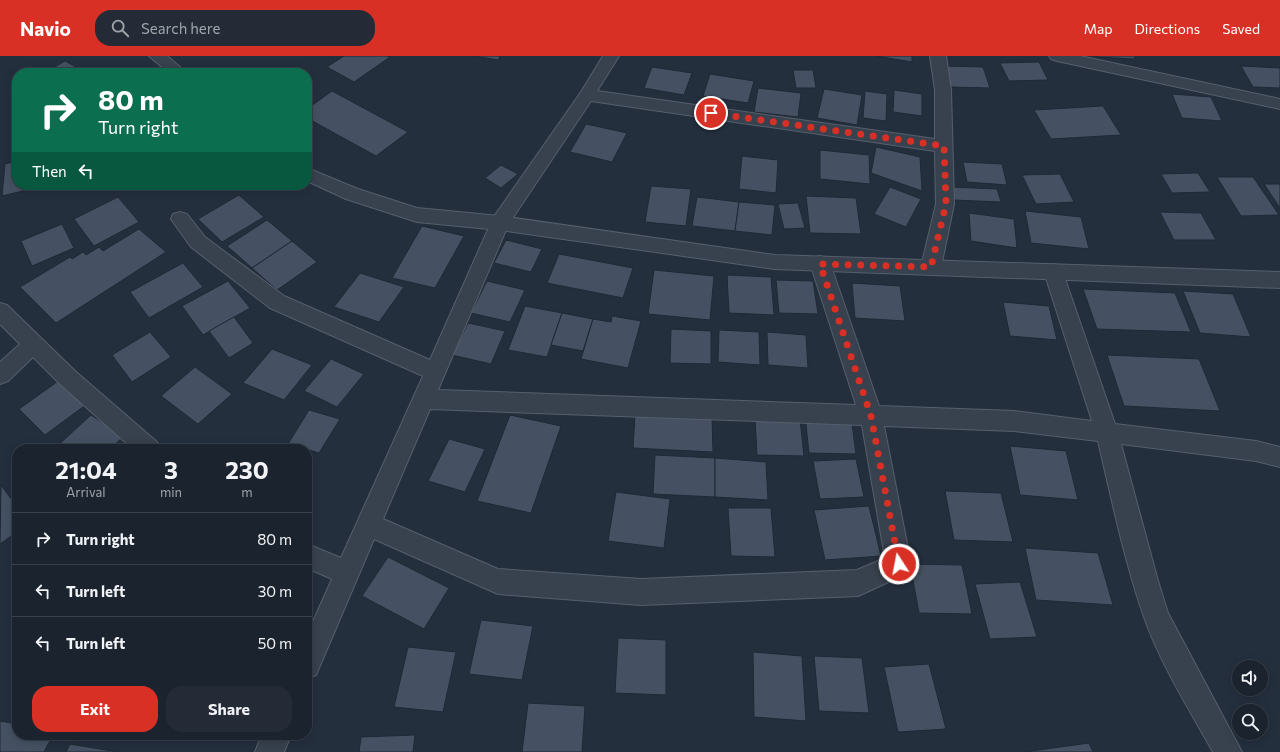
<!DOCTYPE html>
<html lang="en">
<head>
<meta charset="utf-8">
<style>
	:root { --surface:#1b232e; --page:#242b36; --text:#f1f3f6; --muted:#a0a4aa; --line:#39404a; --accent:#d93025 }
	body { margin:0; font-family:Commissioner,sans-serif; background:var(--page); color:var(--text); height:100vh; display:flex; flex-direction:column; font-size:15px; white-space:nowrap }
	* { box-sizing:border-box; margin:0 }
	p { font-size:13px; color:var(--muted) }
	.icon { flex:none; width:22px; height:22px; fill:none; stroke:currentColor; stroke-width:2; stroke-linecap:round; stroke-linejoin:round }
	.map { position:relative; flex:1; overflow:hidden }
	.sheet { position:absolute; left:12px; top:388px; width:300px; height:296px; display:flex; flex-direction:column; background:var(--surface); border-radius:16px; box-shadow:0 2px 10px #0003,0 0 0 1px var(--line) }
	.sheet>* { flex:none }
	.hud { position:absolute; left:12px; top:12px; width:300px; height:122px; border-radius:16px; box-shadow:0 2px 10px #0003,0 0 0 1px var(--line); background:#0b6e4f; color:#fff; overflow:hidden }
	.buttons { position:absolute; left:1232px; top:604px; display:grid; gap:8px }
	.buttons a { display:grid; place-items:center; width:36px; height:36px; border-radius:50%; background:var(--surface); box-shadow:0 2px 10px #0003,0 0 0 1px var(--line); font-size:20px }
	.pin { position:absolute; display:grid; place-items:center; width:34px; height:34px; color:#fff; margin:-17px; border:2px solid #fff; border-radius:50%; box-shadow:0 1px 4px #0007 }
	.me { position:absolute; width:44px; margin:-22px; rotate:349deg; stroke-linejoin:round; filter:drop-shadow(0 0 3px #0008) }
	.turn { display:flex; align-items:center; gap:14px; height:84px; padding:0 20px; font-size:18px }
	.turn .icon { width:52px; height:52px; stroke-width:2.5 }
	.turn b { display:block; font-size:28px; line-height:34px }
	.then { display:flex; align-items:center; height:38px; padding:0 20px; background:#0003; gap:8px; font-size:15px }
	.eta { display:flex; justify-content:space-evenly; align-items:center; height:68px; text-align:center }
	.eta b { font-size:24px; font-weight:700; line-height:28px }
	.primary-button { display:flex; gap:8px; margin-top:auto; padding:8px 20px }
	.primary-button a { flex:1; height:46px; border-radius:16px; background:var(--accent); color:#fff; font-size:16px; font-weight:700; line-height:46px; text-align:center }
	.primary-button a+a { background:var(--page); color:var(--text) }
	ul { padding:0; list-style:none }
	li { display:flex; align-items:center; gap:12px; height:52px; padding:0 20px; border-top:1px solid var(--line) }
	li div { flex:1 }
	li b { display:block; font-size:15px }
	li em { font-style:normal }
	header { display:flex; align-items:center; gap:24px; box-sizing:border-box; height:56px; padding:0 20px; background:var(--accent); color:#fff }
	header strong { font-size:19px }
	nav { display:flex; gap:22px; margin-inline-start:auto; font-size:14px }
	.search { width:280px; height:36px; background:var(--page); display:flex; align-items:center; gap:10px; box-sizing:border-box; padding:0 14px; border-radius:16px; color:var(--muted); font-size:15px }
	.map>svg:first-child { display:block }
</style>
</head>
<body>
<header>
<strong>Navio</strong>
<div class="search"><svg class="icon" aria-label="search" viewBox="0 0 24 24"><circle cx="10" cy="10" r="6"/><path d="M15 15l6 6"/></svg>Search here</div>
<nav><a>Map</a><a>Directions</a><a>Saved</a></nav>
</header>
<div class="map">
<svg width="1280" height="696" viewBox="0 0 1280 696">
	<rect width="100%" height="100%" fill="#242f3e"/>
	<!-- building -->
	<g fill="#455162" stroke="#1f2835">
		<polygon points="344,0 387,0 390,1 354,26 327,11"/>
		<polygon points="474,0 500,0 498,4"/>
		<polygon points="876,0 912,0 912,6"/>
		<polygon points="1097,0 1134,0 1135,3 1097,1"/>
		<polygon points="65,5 82,14 78,17 44,17"/>
		<polygon points="1039,6 1048,24 1009,25 1000,7"/>
		<polygon points="944,10 983,11 990,32 951,31"/>
		<polygon points="1241,10 1280,12 1280,32 1253,31"/>
		<polygon points="652,11 692,17 684,39 644,32"/>
		<polygon points="793,14 813,14 816,32 796,32"/>
		<polygon points="710,18 754,25 748,47 703,40"/>
		<polygon points="758,32 801,37 798,61 754,56"/>
		<polygon points="824,33 862,39 857,69 817,62"/>
		<polygon points="894,34 922,38 922,60 893,56"/>
		<polygon points="332,35 408,76 376,100 307,62 307,53"/>
		<polygon points="865,35 887,38 886,65 863,62"/>
		<polygon points="1172,38 1211,41 1222,65 1182,62"/>
		<polygon points="1103,50 1121,79 1051,83 1034,54"/>
		<polygon points="586,68 627,77 612,106 570,96"/>
		<polygon points="876,91 920,101 922,135 871,117"/>
		<polygon points="820,94 869,99 870,128 820,123"/>
		<polygon points="742,100 778,104 776,137 739,133"/>
		<polygon points="17,105 17,129 48,129 2,140 5,108"/>
		<polygon points="963,106 1002,108 1007,129 967,126"/>
		<polygon points="501,109 518,118 501,132 485,122"/>
		<polygon points="1198,117 1210,136 1172,137 1161,118"/>
		<polygon points="1060,118 1074,146 1036,148 1022,119"/>
		<polygon points="1217,121 1253,121 1279,159 1241,160"/>
		<polygon points="1264,128 1280,128 1280,152"/>
		<polygon points="651,130 691,133 686,170 645,166"/>
		<polygon points="890,131 921,143 906,171 874,158"/>
		<polygon points="950,131 997,133 1001,146 953,144"/>
		<polygon points="239,139 264,161 222,186 198,163"/>
		<polygon points="806,140 856,142 861,178 810,177"/>
		<polygon points="118,141 139,166 94,190 74,163"/>
		<polygon points="697,141 739,146 735,175 692,170"/>
		<polygon points="739,146 775,149 772,179 735,175"/>
		<polygon points="798,147 805,172 784,173 778,148"/>
		<polygon points="1025,155 1081,161 1089,193 1031,187"/>
		<polygon points="1160,156 1201,157 1216,184 1174,184"/>
		<polygon points="969,157 1014,163 1017,192 971,185"/>
		<polygon points="267,164 292,185 252,212 227,190"/>
		<polygon points="62,168 74,192 32,210 21,185"/>
		<polygon points="422,170 464,180 435,232 392,222"/>
		<polygon points="139,173 166,196 56,267 20,231 70,201 72,203 83,196 86,199 99,191 103,195"/>
		<polygon points="506,184 542,193 531,216 494,207"/>
		<polygon points="292,185 317,206 277,234 252,212"/>
		<polygon points="559,198 633,212 623,242 547,227"/>
		<polygon points="183,207 203,231 149,262 130,236"/>
		<polygon points="654,214 714,220 710,264 648,258"/>
		<polygon points="360,217 404,231 379,266 334,251"/>
		<polygon points="727,219 771,221 774,259 729,257"/>
		<polygon points="776,224 813,225 818,258 779,257"/>
		<polygon points="228,225 250,252 203,279 182,250"/>
		<polygon points="487,225 525,234 510,266 471,257"/>
		<polygon points="852,227 900,230 905,265 855,262"/>
		<polygon points="1083,233 1175,237 1191,276 1097,273"/>
		<polygon points="1183,235 1233,238 1251,281 1200,277"/>
		<polygon points="1003,246 1049,250 1057,284 1010,280"/>
		<polygon points="525,250 562,257 547,301 508,294"/>
		<polygon points="562,257 593,263 583,295 551,289"/>
		<polygon points="612,260 641,265 628,312 581,303 593,263 611,266"/>
		<polygon points="234,261 253,287 229,302 209,275"/>
		<polygon points="468,267 505,275 491,308 452,299"/>
		<polygon points="671,273 711,275 711,308 670,307"/>
		<polygon points="719,274 759,276 760,309 718,306"/>
		<polygon points="150,276 171,301 132,326 112,299"/>
		<polygon points="767,276 806,279 808,312 768,309"/>
		<polygon points="272,293 312,309 284,344 243,327"/>
		<polygon points="1107,299 1199,303 1220,355 1124,350"/>
		<polygon points="331,303 364,318 337,351 304,335"/>
		<polygon points="195,311 232,338 198,368 161,340"/>
		<polygon points="61,323 87,348 45,379 19,353"/>
		<polygon points="309,354 340,363 319,397 288,388"/>
		<polygon points="91,359 124,380 110,393 54,393"/>
		<polygon points="510,359 561,370 531,457 477,445"/>
		<polygon points="635,359 712,362 713,396 633,392"/>
		<polygon points="805,359 851,360 856,398 809,397"/>
		<polygon points="755,361 800,363 804,400 757,399"/>
		<polygon points="449,383 485,393 465,436 428,425"/>
		<polygon points="1010,390 1066,395 1078,444 1020,439"/>
		<polygon points="655,399 715,402 715,441 653,438"/>
		<polygon points="715,402 766,406 768,444 715,441"/>
		<polygon points="856,403 864,441 820,443 813,405"/>
		<polygon points="1,429 17,451 17,476 0,488"/>
		<polygon points="945,435 1001,437 1013,486 954,484"/>
		<polygon points="616,436 670,443 664,492 608,485"/>
		<polygon points="869,450 881,500 825,504 814,454"/>
		<polygon points="728,452 771,452 775,501 731,500"/>
		<polygon points="1025,492 1098,497 1113,549 1036,544"/>
		<polygon points="388,501 449,532 424,573 362,540"/>
		<polygon points="910,508 962,509 972,558 919,557"/>
		<polygon points="1020,526 1037,581 990,583 975,528"/>
		<polygon points="481,564 533,570 522,624 469,618"/>
		<polygon points="618,582 666,584 666,639 615,637"/>
		<polygon points="408,591 456,596 443,656 394,651"/>
		<polygon points="753,596 802,600 806,665 754,661"/>
		<polygon points="814,600 862,602 869,657 819,655"/>
		<polygon points="929,608 946,673 898,676 884,611"/>
		<polygon points="528,647 585,650 582,696 522,696"/>
		<polygon points="0,665 17,668 17,679 53,679 44,696 0,696"/>
		<polygon points="415,679 413,696 359,696 361,681"/>
		<polygon points="1089,687 1093,696 1024,696"/>
		<polygon points="70,688 118,696 66,696"/>
	</g>
	<g fill="none" stroke-linecap="round" stroke-linejoin="round">
		<defs>
			<g id="minor">
				<path d="M603,0H619L597,35L935,83V34L930,0H946L951,34L954,148L941,211L938,216L931,218L924,216L921,211L936,148L935,95L591,45L508,169L438,334L856,349L810,207L813,202L820,200L827,202L830,207L879,350L1014,355L1092,365L1044,216L1047,211L1054,208L1061,211L1115,368L1256,385L1280,391V411L1256,405L1121,388L1158,525L1168,557L1242,696H1213C1189,653 1160,607 1144,561C1124,504 1112,444 1098,385L1014,375L884,370L911,508L908,517L858,540L641,549L498,538L374,483L316,619L307,623V579L332,523L307,512V488L341,502L423,320L270,252L191,191L171,163L173,158L180,156L187,158L205,181L284,240L430,304L493,162L581,36ZM430,353L862,369L885,502L857,514L641,523L498,513L383,463Z"/>
				<polygon points="1049,0 1080,0 1280,43 1280,53 1057,5 1051,3"/>
				<polygon points="0,247 7,249 75,315 157,386 160,393 133,393 59,327 33,301 8,325 0,328 0,306 20,288 0,268"/>
				<polygon points="262,679 291,679 284,696 255,696"/>
			</g>
			<g id="tertiary">
				<polygon points="149,0 167,0 187,17 169,17"/>
				<polygon points="307,112 358,133 417,152 500,160 775,199 1280,216 1280,232 775,213 500,174 417,166 346,143 307,125"/>
			</g>
		</defs>
		<!-- minor casing -->
		<use href="#minor" stroke="#565f6c" stroke-width="2"/>
		<!-- tertiary casing -->
		<use href="#tertiary" stroke="#565f6c" stroke-width="2"/>
		<!-- minor -->
		<use href="#minor" fill="#38414e" fill-rule="evenodd"/>
		<!-- tertiary -->
		<use href="#tertiary" fill="#38414e" fill-rule="evenodd"/>
	</g>
	<g fill="none" stroke-linecap="round" stroke-linejoin="round">
		<!-- route -->
		<polyline stroke="#d93025" stroke-width="7" stroke-dasharray="0 12.6" points="711,57 944,90 946,148 931,211 820,208 871,360 899,508"/>
	</g>
</svg>
<div class="buttons">
<a><svg class="icon" aria-label="sound" viewBox="0 0 24 24"><path d="M4 9h4l5-4v14l-5-4H4zM17 9q2 3 0 6"/></svg></a>
<a><svg class="icon" aria-label="search" viewBox="0 0 24 24"><circle cx="10" cy="10" r="6"/><path d="M15 15l6 6"/></svg></a>
</div>
<div class="pin" style="left:711px;top:57px;background:#d93025"><svg class="icon" aria-label="arrive" viewBox="0 0 24 24"><path d="M6 21V4h12l-3 4 3 4H6"/></svg></div>
<svg class="me" style="left:899px;top:508px" viewBox="-20 -20 40 40"><circle r="17" fill="#d93025" stroke="#fff" stroke-width="3"/><path d="M0-11L8 9 0 5-8 9z" fill="#fff"/></svg>
<div class="hud">
<div class="turn"><svg class="icon" aria-label="right" viewBox="0 0 24 24"><path d="M7 20v-9h11M14 6l5 5-5 5"/></svg><div><b>80 m</b>Turn right</div></div>
<div class="then">Then<svg class="icon" aria-label="left" viewBox="0 0 24 24"><path d="M17 20v-9H6M10 6l-5 5 5 5"/></svg></div>
</div>
<section class="sheet">
<div class="eta">
<div><b>21:04</b><p>Arrival</p></div>
<div><b>3</b><p>min</p></div>
<div><b>230</b><p>m</p></div>
</div>
<ul>
<li><svg class="icon" aria-label="right" viewBox="0 0 24 24"><path d="M7 20v-9h11M14 6l5 5-5 5"/></svg><div><b>Turn right</b></div><em>80 m</em></li>
<li><svg class="icon" aria-label="left" viewBox="0 0 24 24"><path d="M17 20v-9H6M10 6l-5 5 5 5"/></svg><div><b>Turn left</b></div><em>30 m</em></li>
<li><svg class="icon" aria-label="left" viewBox="0 0 24 24"><path d="M17 20v-9H6M10 6l-5 5 5 5"/></svg><div><b>Turn left</b></div><em>50 m</em></li>
</ul>
<div class="primary-button"><a>Exit</a><a>Share</a></div>
</section>
</div>
</body>
</html>
